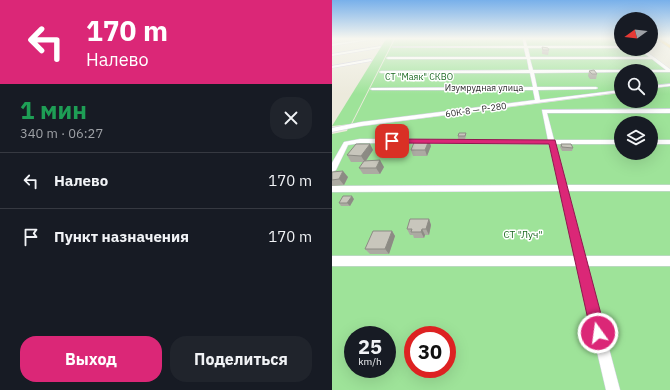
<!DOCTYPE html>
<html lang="ru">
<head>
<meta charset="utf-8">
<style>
	:root { --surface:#171b24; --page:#20242c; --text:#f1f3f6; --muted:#9ea1a6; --line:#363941; --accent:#db2777 }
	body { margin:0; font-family:"IBM Plex Sans",sans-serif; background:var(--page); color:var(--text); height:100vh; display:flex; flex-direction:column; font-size:15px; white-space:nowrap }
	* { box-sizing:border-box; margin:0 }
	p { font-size:13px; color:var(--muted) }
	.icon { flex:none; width:22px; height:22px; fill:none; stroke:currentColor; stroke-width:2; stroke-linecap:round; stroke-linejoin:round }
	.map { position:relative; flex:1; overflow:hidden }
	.panel { display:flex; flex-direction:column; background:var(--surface); width:332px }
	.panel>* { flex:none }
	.guide { background:#db2777; color:#fff; overflow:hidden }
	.needle { width:26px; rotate:255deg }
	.buttons { position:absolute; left:282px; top:12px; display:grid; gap:8px }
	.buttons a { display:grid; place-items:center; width:44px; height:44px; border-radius:50%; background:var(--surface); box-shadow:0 4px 16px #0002; font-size:20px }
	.speed { position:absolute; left:12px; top:326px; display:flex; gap:8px; font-size:20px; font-weight:700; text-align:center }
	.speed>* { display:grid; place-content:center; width:52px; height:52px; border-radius:50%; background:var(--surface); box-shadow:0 4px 16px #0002; line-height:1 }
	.speed small { font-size:10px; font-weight:400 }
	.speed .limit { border:6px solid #d22; background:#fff; color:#111 }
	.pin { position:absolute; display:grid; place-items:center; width:34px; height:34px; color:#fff; margin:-17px; border-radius:8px; box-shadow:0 2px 6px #0006 }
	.me { position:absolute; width:44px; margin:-22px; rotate:346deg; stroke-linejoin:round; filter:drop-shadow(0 0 3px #0008) }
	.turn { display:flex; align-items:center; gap:14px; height:84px; padding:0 20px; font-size:18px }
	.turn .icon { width:52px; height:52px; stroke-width:2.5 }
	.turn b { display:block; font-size:28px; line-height:34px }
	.round { display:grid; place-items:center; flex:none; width:42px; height:42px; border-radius:16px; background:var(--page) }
	.summary { display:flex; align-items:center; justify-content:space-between; height:68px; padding:0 20px }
	h1 { font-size:24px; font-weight:700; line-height:30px; color:#1e9e55 }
	.cta { display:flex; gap:8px; margin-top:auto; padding:8px 20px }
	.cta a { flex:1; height:46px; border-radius:16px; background:var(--accent); color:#fff; font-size:16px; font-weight:700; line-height:46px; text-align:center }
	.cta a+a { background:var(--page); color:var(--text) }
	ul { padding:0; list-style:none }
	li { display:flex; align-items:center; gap:12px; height:56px; padding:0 20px; border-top:1px solid var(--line) }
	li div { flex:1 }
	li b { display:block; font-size:15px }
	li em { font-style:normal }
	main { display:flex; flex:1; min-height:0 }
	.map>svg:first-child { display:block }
</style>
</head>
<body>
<main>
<section class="panel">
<div class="guide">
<div class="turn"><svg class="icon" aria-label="left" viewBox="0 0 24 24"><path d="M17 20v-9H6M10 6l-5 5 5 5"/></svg><div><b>170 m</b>Налево</div></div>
</div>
<div class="summary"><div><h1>1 мин</h1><p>340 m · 06:27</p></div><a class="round"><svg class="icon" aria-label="close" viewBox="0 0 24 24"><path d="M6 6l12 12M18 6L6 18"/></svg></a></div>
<ul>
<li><svg class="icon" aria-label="left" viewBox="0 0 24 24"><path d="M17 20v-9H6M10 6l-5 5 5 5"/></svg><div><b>Налево</b></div><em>170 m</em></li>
<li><svg class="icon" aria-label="arrive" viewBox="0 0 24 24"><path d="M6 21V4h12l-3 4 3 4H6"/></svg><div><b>Пункт назначения</b></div><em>170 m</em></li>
</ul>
<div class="cta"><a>Выход</a><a>Поделиться</a></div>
</section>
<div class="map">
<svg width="338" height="390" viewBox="0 0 338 390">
	<rect width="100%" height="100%" fill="#eceadc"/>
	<!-- green -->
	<g fill="#9ee399" fill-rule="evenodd">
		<polygon points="54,39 62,39 19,124 0,126"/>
		<polygon points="63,39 289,39 289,49 310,49 338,70 338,84 319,86 319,71 289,71 289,90 20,124"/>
		<path d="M338,86V390H0V134L15,131L16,128L289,93V101H319V89ZM289,123H319V153H289ZM21,335H55V369H21ZM81,335H115V369H81Z"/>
	</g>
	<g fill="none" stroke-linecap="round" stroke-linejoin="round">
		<defs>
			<g id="minor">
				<polygon points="37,39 44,39 0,46 0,44"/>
				<polygon points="191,39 193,39 195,46 289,46 289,48 196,48 198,57 317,57 307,49 311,49 338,69 338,72 319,72 319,71 317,71 319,70 334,70 320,59 198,59 201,70 289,70 291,71 289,71 289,72 202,73 205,87 264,87 266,88 264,89 206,90 208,100 289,90 289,92 29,126 0,132 0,128 29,122 203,100 201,90 40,90 38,89 40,88 201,87 198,73 49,73 47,72 49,71 197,70 195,59 56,59 54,58 56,57 194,57 192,48 60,47 192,46"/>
				<polygon points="49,46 48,48 0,56 0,54"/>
				<polygon points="39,59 40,61 0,68 0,66"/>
				<polygon points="338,84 338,86 319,88 319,86"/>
				<polygon points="338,109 338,113 215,113 222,140 289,140 289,144 223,144 234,185 338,185 338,191 236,191 253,256 338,256 338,266 255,266 288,390 274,390 245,266 0,266 0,256 243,256 228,191 0,192 0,186 227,185 217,144 28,143 16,145 4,170 0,172 0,163 12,142 28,139 216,140 210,110"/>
				<rect x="319" y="140" width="19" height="4"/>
			</g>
			<polygon id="highway" points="324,39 329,39 338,45 338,48"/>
		</defs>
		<!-- minor casing -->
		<use href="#minor" stroke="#d3d2e3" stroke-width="1"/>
		<!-- highway casing -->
		<use href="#highway" stroke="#ccc" stroke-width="1"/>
		<!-- minor -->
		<use href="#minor" fill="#fff" fill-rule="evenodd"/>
		<!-- highway -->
		<use href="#highway" fill="#fecd56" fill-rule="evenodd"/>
	</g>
	<!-- wall -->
	<g fill="#acaaa2">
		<polygon points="210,47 217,50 216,55 210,54"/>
		<polygon points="257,71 265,74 264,79 258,79 256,76"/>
		<polygon points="134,133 134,136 133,139 126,139 126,136"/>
		<polygon points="38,144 41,150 34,161 52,167 48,174 31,174 27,168 31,162 19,162 15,155"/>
		<polygon points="229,144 241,148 240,151 230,151 228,147"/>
		<polygon points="99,146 95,156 81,156 79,150"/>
		<polygon points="0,172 16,177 12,185 0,186"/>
		<polygon points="22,199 18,206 9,206 7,203"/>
		<polygon points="97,219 99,225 97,235 93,235 92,238 82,238 81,235 78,235 75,229"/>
		<polygon points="60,231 63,236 57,254 38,254 33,249"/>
	</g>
	<!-- shaded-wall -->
	<g fill="#8c8b84">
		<polygon points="97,140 99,146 95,156 93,150"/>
		<polygon points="38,144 41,150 33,162 29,156"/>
		<polygon points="48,160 52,167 48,174 44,168"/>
		<polygon points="11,171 16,177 12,185 7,179"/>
		<polygon points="20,196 22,199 18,206 15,203"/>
		<polygon points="97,219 99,225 97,235 94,229"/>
		<polygon points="90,229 93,235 92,238 89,232"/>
		<polygon points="60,231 63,236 57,254 53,249"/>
	</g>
	<!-- building -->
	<g fill="#c8c6bc" stroke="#8c8b84">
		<polygon points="210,47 216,48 217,50 211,50"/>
		<polygon points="262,70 265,74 260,74 257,71"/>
		<polygon points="127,133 134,133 133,136 126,136"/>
		<polygon points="83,140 97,140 93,150 79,150"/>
		<polygon points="24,144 38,144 29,156 15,155"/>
		<polygon points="229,144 239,144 241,148 230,147"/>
		<polygon points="48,160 44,168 27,168 32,161"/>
		<polygon points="11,171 7,179 0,180 0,172"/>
		<polygon points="11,196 20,196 15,203 7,203"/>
		<polygon points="78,219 97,219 94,229 90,229 89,232 79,232 80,229 75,229"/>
		<polygon points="41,231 60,231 53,249 33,249"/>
	</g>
	<!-- sky -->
	<linearGradient id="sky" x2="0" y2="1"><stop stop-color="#78b0ea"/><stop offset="0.41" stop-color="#f6f6ef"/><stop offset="1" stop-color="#f6f6ef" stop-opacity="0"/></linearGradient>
	<rect width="338" height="94" fill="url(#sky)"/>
	<!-- route -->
	<polygon fill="#db2777" stroke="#8e194d" points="60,139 223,140 274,333 271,338 266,340 262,338 259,333 217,144 58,143 58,140"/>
	<g text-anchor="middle" stroke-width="3" stroke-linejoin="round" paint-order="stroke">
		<!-- far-park labels -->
		<g font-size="9" fill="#1a6820" stroke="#fff">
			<text x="87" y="80">СТ "Маяк" СКВО</text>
		</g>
		<!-- far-street labels -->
		<g font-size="9" fill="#2a2a2a" stroke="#fff">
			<text x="152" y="91">Изумрудная улица</text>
			<text transform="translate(144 110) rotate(-8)" y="3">60К-8 — Р-280</text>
		</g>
		<!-- park labels -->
		<g font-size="10" fill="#1a6820" stroke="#fff">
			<text x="191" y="238">СТ "Луч"</text>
		</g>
	</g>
</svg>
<div class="buttons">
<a><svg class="needle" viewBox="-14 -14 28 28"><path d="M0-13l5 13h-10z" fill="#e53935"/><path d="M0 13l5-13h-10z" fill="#9ea1a6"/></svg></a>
<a><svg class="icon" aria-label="search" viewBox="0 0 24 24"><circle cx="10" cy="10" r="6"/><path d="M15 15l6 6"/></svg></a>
<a><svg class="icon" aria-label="layers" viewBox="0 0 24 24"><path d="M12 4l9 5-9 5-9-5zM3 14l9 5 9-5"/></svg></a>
</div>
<div class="speed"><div>25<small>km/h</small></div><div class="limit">30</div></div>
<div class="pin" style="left:60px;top:141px;background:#d93025"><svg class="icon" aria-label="arrive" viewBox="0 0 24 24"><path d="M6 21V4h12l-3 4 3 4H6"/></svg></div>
<svg class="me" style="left:266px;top:333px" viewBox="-20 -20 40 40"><circle r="17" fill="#db2777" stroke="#fff" stroke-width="3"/><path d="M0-11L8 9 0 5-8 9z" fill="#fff"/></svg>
</div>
</main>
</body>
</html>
